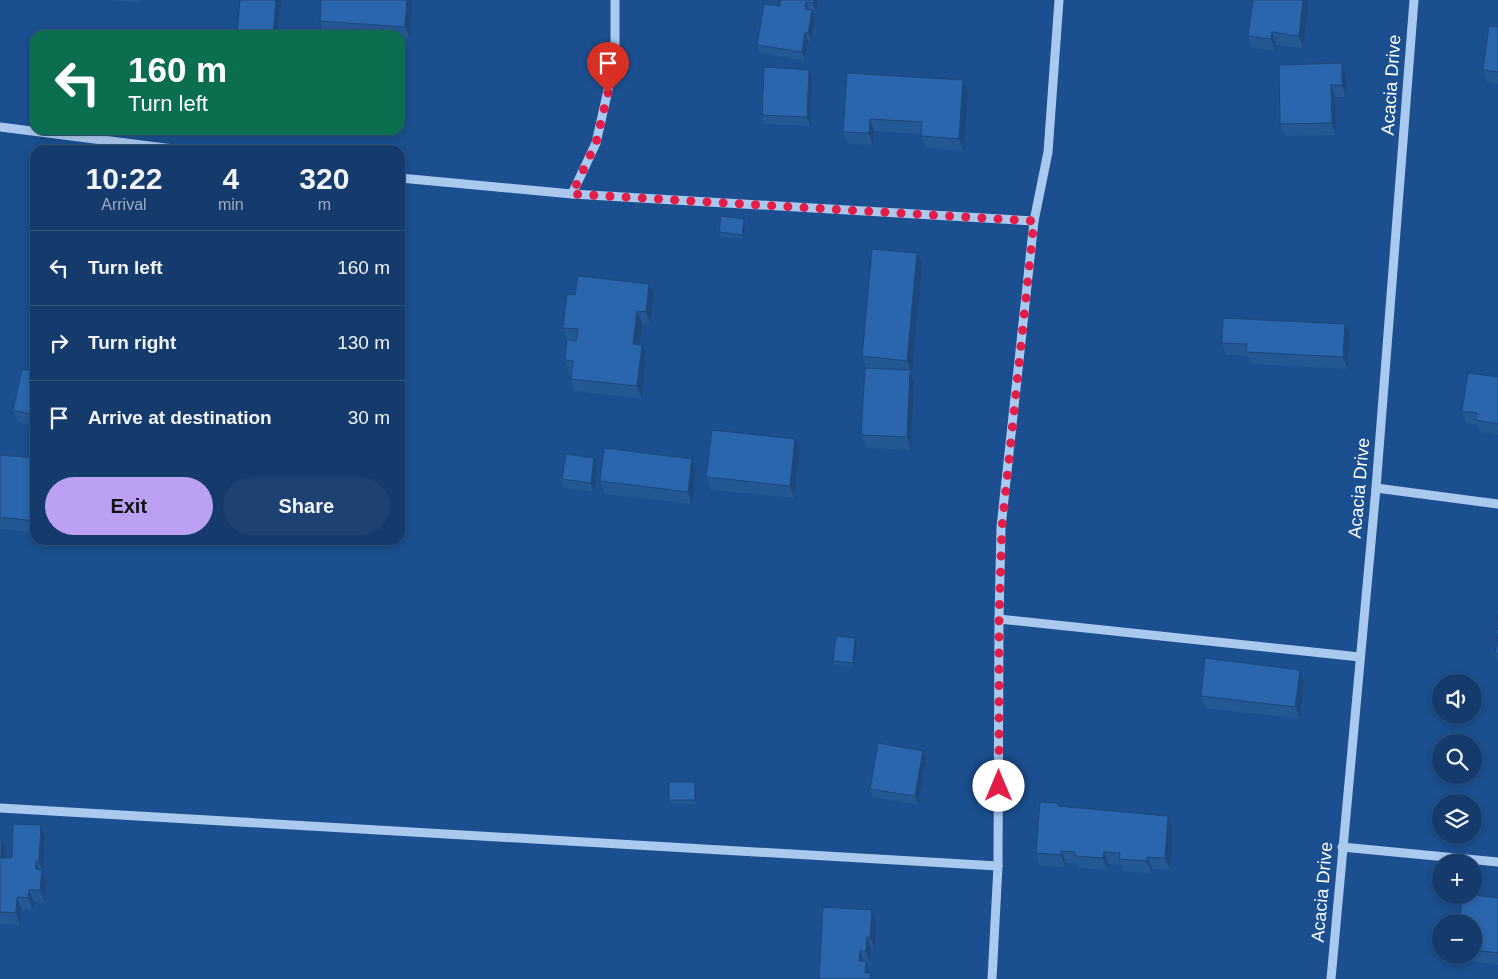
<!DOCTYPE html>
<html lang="en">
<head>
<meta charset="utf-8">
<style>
	:root { --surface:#143b6b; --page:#1d4271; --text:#f1f3f6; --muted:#9dadc1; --line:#33557e; --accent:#bca0f2 }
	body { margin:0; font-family:Arial,sans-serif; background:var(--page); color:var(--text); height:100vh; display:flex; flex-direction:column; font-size:19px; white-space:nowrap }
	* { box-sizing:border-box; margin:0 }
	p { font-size:16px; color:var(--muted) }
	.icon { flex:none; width:28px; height:28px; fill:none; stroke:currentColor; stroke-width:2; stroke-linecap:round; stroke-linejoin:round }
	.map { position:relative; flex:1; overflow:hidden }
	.sheet { position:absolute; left:30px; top:145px; width:375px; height:400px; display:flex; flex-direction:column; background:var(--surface); border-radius:15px; box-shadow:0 2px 8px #0003,0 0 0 1px var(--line) }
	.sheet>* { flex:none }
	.top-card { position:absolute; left:30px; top:30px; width:375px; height:105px; border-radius:15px; box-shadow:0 2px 8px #0003,0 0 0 1px var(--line); background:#0b6e4f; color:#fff; overflow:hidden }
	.fabs { position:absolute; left:1432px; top:674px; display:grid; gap:10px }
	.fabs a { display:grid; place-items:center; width:50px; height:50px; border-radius:50%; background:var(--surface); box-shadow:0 2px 8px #0003,0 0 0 1px var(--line); font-size:25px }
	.pin { position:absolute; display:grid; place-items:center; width:42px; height:42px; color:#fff; margin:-51px -21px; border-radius:50% 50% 50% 0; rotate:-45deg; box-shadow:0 0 5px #0007 }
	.pin .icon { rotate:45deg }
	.me { position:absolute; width:55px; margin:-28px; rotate:0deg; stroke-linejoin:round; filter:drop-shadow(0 0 4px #0008) }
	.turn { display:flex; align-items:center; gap:18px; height:105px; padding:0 15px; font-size:22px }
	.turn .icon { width:65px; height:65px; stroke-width:2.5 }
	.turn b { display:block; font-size:35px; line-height:42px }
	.eta { display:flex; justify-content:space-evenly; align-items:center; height:85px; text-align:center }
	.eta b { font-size:30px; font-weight:700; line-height:35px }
	.button { display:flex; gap:10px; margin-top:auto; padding:10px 15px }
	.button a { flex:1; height:58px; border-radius:30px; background:var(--accent); color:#111; font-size:20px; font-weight:700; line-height:58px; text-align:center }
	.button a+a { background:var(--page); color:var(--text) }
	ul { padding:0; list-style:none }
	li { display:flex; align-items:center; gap:15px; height:75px; padding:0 15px; border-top:1px solid var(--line) }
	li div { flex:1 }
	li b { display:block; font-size:19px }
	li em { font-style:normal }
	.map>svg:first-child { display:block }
</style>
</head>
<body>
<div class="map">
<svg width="1498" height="979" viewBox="0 0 1498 979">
	<rect width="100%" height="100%" fill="#1b4f8f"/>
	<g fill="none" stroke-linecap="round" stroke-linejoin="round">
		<!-- minor -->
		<g stroke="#a9c9ee" stroke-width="9">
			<polyline points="0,127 181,150"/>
			<polyline points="400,178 572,194 1034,221"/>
			<polyline points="572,194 596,143 615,59 615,0"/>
			<polyline points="1376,488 1498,504"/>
			<polyline points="999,619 1360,657"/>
			<polyline points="0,808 998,866"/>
			<polyline points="1342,847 1498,862"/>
			<polyline points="992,979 998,866 999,619 1001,527 1034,221 1048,152 1059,0"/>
			<polyline points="1331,979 1376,488 1414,0"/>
		</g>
	</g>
	<!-- wall -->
	<g fill="#245895">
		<polygon points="112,0 140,0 139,3"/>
		<polygon points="412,0 410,39 400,39 400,35 347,35 324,33 320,21"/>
		<polygon points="818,0 816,12 812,11 815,19 811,41 808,41 805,61 760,53 757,45 780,6"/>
		<polygon points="1253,0 1309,0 1303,48 1276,45 1275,51 1253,48 1248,36"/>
		<polygon points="1498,27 1498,84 1487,82 1483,70"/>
		<polygon points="1342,63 1346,75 1346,97 1335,97 1336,135 1285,136 1280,124"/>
		<polygon points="809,70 812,78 810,126 765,124 762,115"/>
		<polygon points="847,73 963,80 968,92 964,151 926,148 921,136 921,134 874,131 873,145 848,144 843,132"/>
		<polygon points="745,224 743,239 720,236 719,232"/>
		<polygon points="922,265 912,373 911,373 914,382 911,450 866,448 861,435 866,368 862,356"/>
		<polygon points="649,284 654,296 650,324 642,323 639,345 646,357 642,399 575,391 571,379 571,373 569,372 565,360 567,340 563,328 575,295"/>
		<polygon points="1350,336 1348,369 1251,364 1248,356 1226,355 1222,343"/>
		<polygon points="35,372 35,426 18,422 13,410"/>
		<polygon points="1498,377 1498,435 1480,432 1477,425 1466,423 1462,411"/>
		<polygon points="800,451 794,498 711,490 706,477"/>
		<polygon points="0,455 35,458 35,533 0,529"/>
		<polygon points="594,458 597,466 594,492 565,488 562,479"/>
		<polygon points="692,459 696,471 692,504 605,494 600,481"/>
		<polygon points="1498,615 1498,663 1495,653 1498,635 1496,629"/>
		<polygon points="857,642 854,667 835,665 833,661"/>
		<polygon points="1304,682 1300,719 1205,708 1201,696"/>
		<polygon points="926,759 918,805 873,797 870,789"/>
		<polygon points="695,782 696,786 696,804 671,804 669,800"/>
		<polygon points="1058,803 1059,806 1168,816 1173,828 1170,870 1152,869 1152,874 1124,871 1122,865 1108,864 1107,870 1079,868 1078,864 1066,863 1065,867 1040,866 1036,853"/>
		<polygon points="41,825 45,837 43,873 46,882 45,902 34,902 33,910 21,909 20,925 0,924 0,839 7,851 6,858 12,858"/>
		<polygon points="1498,898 1498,965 1460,959 1458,955 1474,955 1474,922"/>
		<polygon points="876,922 875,949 871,949 870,963 867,963 870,974 819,979"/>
	</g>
	<!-- shaded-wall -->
	<g fill="#1d4779">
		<polygon points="276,0 281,0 281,1 278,35 273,35"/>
		<polygon points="407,0 412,0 410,39 405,27"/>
		<polygon points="814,0 818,0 816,12 813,3"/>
		<polygon points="1303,0 1309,0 1303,48 1299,36"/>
		<polygon points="806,2 809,11 805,9"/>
		<polygon points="812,10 815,19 811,41 808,33"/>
		<polygon points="1272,32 1276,45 1275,51 1271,39"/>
		<polygon points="805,33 808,41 805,61 802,52"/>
		<polygon points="1342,63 1346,75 1346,97 1342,85"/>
		<polygon points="809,70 812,78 810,126 807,117"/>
		<polygon points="963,80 968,92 964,151 959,139"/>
		<polygon points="1331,85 1335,97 1336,135 1332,123"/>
		<polygon points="870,119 874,131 873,145 869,133"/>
		<polygon points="744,219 745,224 743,239 742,235"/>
		<polygon points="917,253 922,265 912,373 907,361"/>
		<polygon points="649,284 654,296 650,324 646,312"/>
		<polygon points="637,311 642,323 638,356 633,344"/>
		<polygon points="1345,324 1350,336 1348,369 1343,357"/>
		<polygon points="642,345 646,357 642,399 637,386"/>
		<polygon points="910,370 914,382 911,450 907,437"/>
		<polygon points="795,439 800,451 794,498 790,486"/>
		<polygon points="594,458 597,466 594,492 591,483"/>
		<polygon points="692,459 696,471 692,504 688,492"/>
		<polygon points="855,638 857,642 854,667 853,663"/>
		<polygon points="1300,670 1304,682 1300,719 1295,707"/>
		<polygon points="923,751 926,759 918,805 915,796"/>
		<polygon points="695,782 696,786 696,804 695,800"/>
		<polygon points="1168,816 1173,828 1170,870 1165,858"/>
		<polygon points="41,825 45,837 43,873 39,861"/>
		<polygon points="2,839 7,851 6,870 1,858"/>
		<polygon points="1061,851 1066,863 1065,867 1061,855"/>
		<polygon points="1104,852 1108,864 1107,870 1103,858"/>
		<polygon points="1147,857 1152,869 1152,874 1147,861"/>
		<polygon points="36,861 40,873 36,869"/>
		<polygon points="42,870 46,882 45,902 40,890"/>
		<polygon points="29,890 34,902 33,910 28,898"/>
		<polygon points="17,897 21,909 20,925 16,913"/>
		<polygon points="872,910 876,922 875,949 870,937"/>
		<polygon points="867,937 871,949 870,963 866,951"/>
		<polygon points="860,951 864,963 859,961"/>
		<polygon points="866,961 872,979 867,979 865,973"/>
	</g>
	<!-- building -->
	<g fill="#2a66ad" stroke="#1d4779">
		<polygon points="240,0 276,0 273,35 237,35"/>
		<polygon points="321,0 407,0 405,27 320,21"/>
		<polygon points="781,0 814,0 813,3 806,2 805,9 812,10 808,33 805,33 802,52 757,45 764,4 780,6"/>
		<polygon points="1253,0 1303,0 1299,36 1272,32 1271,39 1248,36"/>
		<polygon points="1489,26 1498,27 1498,72 1483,70"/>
		<polygon points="1342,63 1342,85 1331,85 1332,123 1280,124 1279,65"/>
		<polygon points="764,67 809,70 807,117 762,115"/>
		<polygon points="847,73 963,80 959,139 921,136 922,122 870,119 869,133 843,132"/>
		<polygon points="721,216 744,219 742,235 719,232"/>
		<polygon points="872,249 917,253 907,361 862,356"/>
		<polygon points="578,276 649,284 646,312 637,311 633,344 642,345 637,386 571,379 573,361 565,360 567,339 576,341 578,329 563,328 567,294 575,295"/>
		<polygon points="1223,318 1345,324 1343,357 1246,352 1247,344 1222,343"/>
		<polygon points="865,368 910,370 907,437 861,435"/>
		<polygon points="22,369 35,372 35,415 13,410"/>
		<polygon points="1468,373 1498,377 1498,424 1476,420 1477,413 1462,411"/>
		<polygon points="712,430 795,439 790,486 706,477"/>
		<polygon points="604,448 692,459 688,492 600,481"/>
		<polygon points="566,454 594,458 591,483 562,479"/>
		<polygon points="0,455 35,458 35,521 0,517"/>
		<polygon points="1498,615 1498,629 1496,629"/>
		<polygon points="1498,634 1498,654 1495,653"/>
		<polygon points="836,636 855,638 853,663 833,661"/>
		<polygon points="1205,658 1300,670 1295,707 1201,696"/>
		<polygon points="878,743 923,751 915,796 870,789"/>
		<rect x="669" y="782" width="26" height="18"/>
		<polygon points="1040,802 1058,803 1058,806 1168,816 1165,858 1147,857 1147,861 1119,859 1120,853 1104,852 1103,858 1075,856 1075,852 1061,851 1061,855 1036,853"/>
		<polygon points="13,824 41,825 39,861 36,861 36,869 42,870 40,890 29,890 28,898 17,897 16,913 0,912 0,839 2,839 1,858 12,858"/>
		<polygon points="1463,895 1474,895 1498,898 1498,953 1474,950 1474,922 1459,922"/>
		<polygon points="823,907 872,910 870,937 867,937 866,951 860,951 859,961 866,961 865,973 870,973 870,979 819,979"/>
	</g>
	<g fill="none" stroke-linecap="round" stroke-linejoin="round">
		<!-- route -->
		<polyline stroke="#e11d48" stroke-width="9" stroke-dasharray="0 16.2" points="608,93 596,143 572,194 1034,221 1002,527 999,619 999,786"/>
	</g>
	<g text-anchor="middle" stroke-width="5" stroke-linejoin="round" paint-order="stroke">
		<!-- street labels -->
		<g font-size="18" fill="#fff" stroke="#1b4f8f">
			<text transform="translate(1391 85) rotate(-86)" y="6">Acacia Drive</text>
			<text transform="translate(1359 488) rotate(-85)" y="6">Acacia Drive</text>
			<text transform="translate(1322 892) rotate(-85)" y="6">Acacia Drive</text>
		</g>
	</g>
</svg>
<div class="fabs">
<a><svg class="icon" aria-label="sound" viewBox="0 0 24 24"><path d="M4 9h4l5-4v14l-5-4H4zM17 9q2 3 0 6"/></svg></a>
<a><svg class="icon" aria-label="search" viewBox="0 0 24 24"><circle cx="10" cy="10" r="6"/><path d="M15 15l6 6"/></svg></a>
<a><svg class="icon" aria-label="layers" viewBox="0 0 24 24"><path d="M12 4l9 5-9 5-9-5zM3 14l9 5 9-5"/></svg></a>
<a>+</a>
<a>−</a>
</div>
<div class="pin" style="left:608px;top:93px;background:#d93025"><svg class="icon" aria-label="arrive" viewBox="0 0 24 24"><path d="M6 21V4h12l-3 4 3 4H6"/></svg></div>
<svg class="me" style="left:999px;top:786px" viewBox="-20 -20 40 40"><circle r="19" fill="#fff"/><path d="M0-13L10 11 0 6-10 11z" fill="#e11d48"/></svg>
<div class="top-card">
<div class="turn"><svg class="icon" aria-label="left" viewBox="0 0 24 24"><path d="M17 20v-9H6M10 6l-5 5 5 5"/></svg><div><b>160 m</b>Turn left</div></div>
</div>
<section class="sheet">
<div class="eta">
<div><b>10:22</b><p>Arrival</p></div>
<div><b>4</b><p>min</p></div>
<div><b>320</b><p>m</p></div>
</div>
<ul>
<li><svg class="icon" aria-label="left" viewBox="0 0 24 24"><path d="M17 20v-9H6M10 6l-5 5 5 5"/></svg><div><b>Turn left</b></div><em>160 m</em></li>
<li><svg class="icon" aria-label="right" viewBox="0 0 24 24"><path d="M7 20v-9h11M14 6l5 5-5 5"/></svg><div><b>Turn right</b></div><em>130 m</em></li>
<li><svg class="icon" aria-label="arrive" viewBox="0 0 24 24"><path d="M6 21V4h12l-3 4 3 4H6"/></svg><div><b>Arrive at destination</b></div><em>30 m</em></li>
</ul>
<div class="button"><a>Exit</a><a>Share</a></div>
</section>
</div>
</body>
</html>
